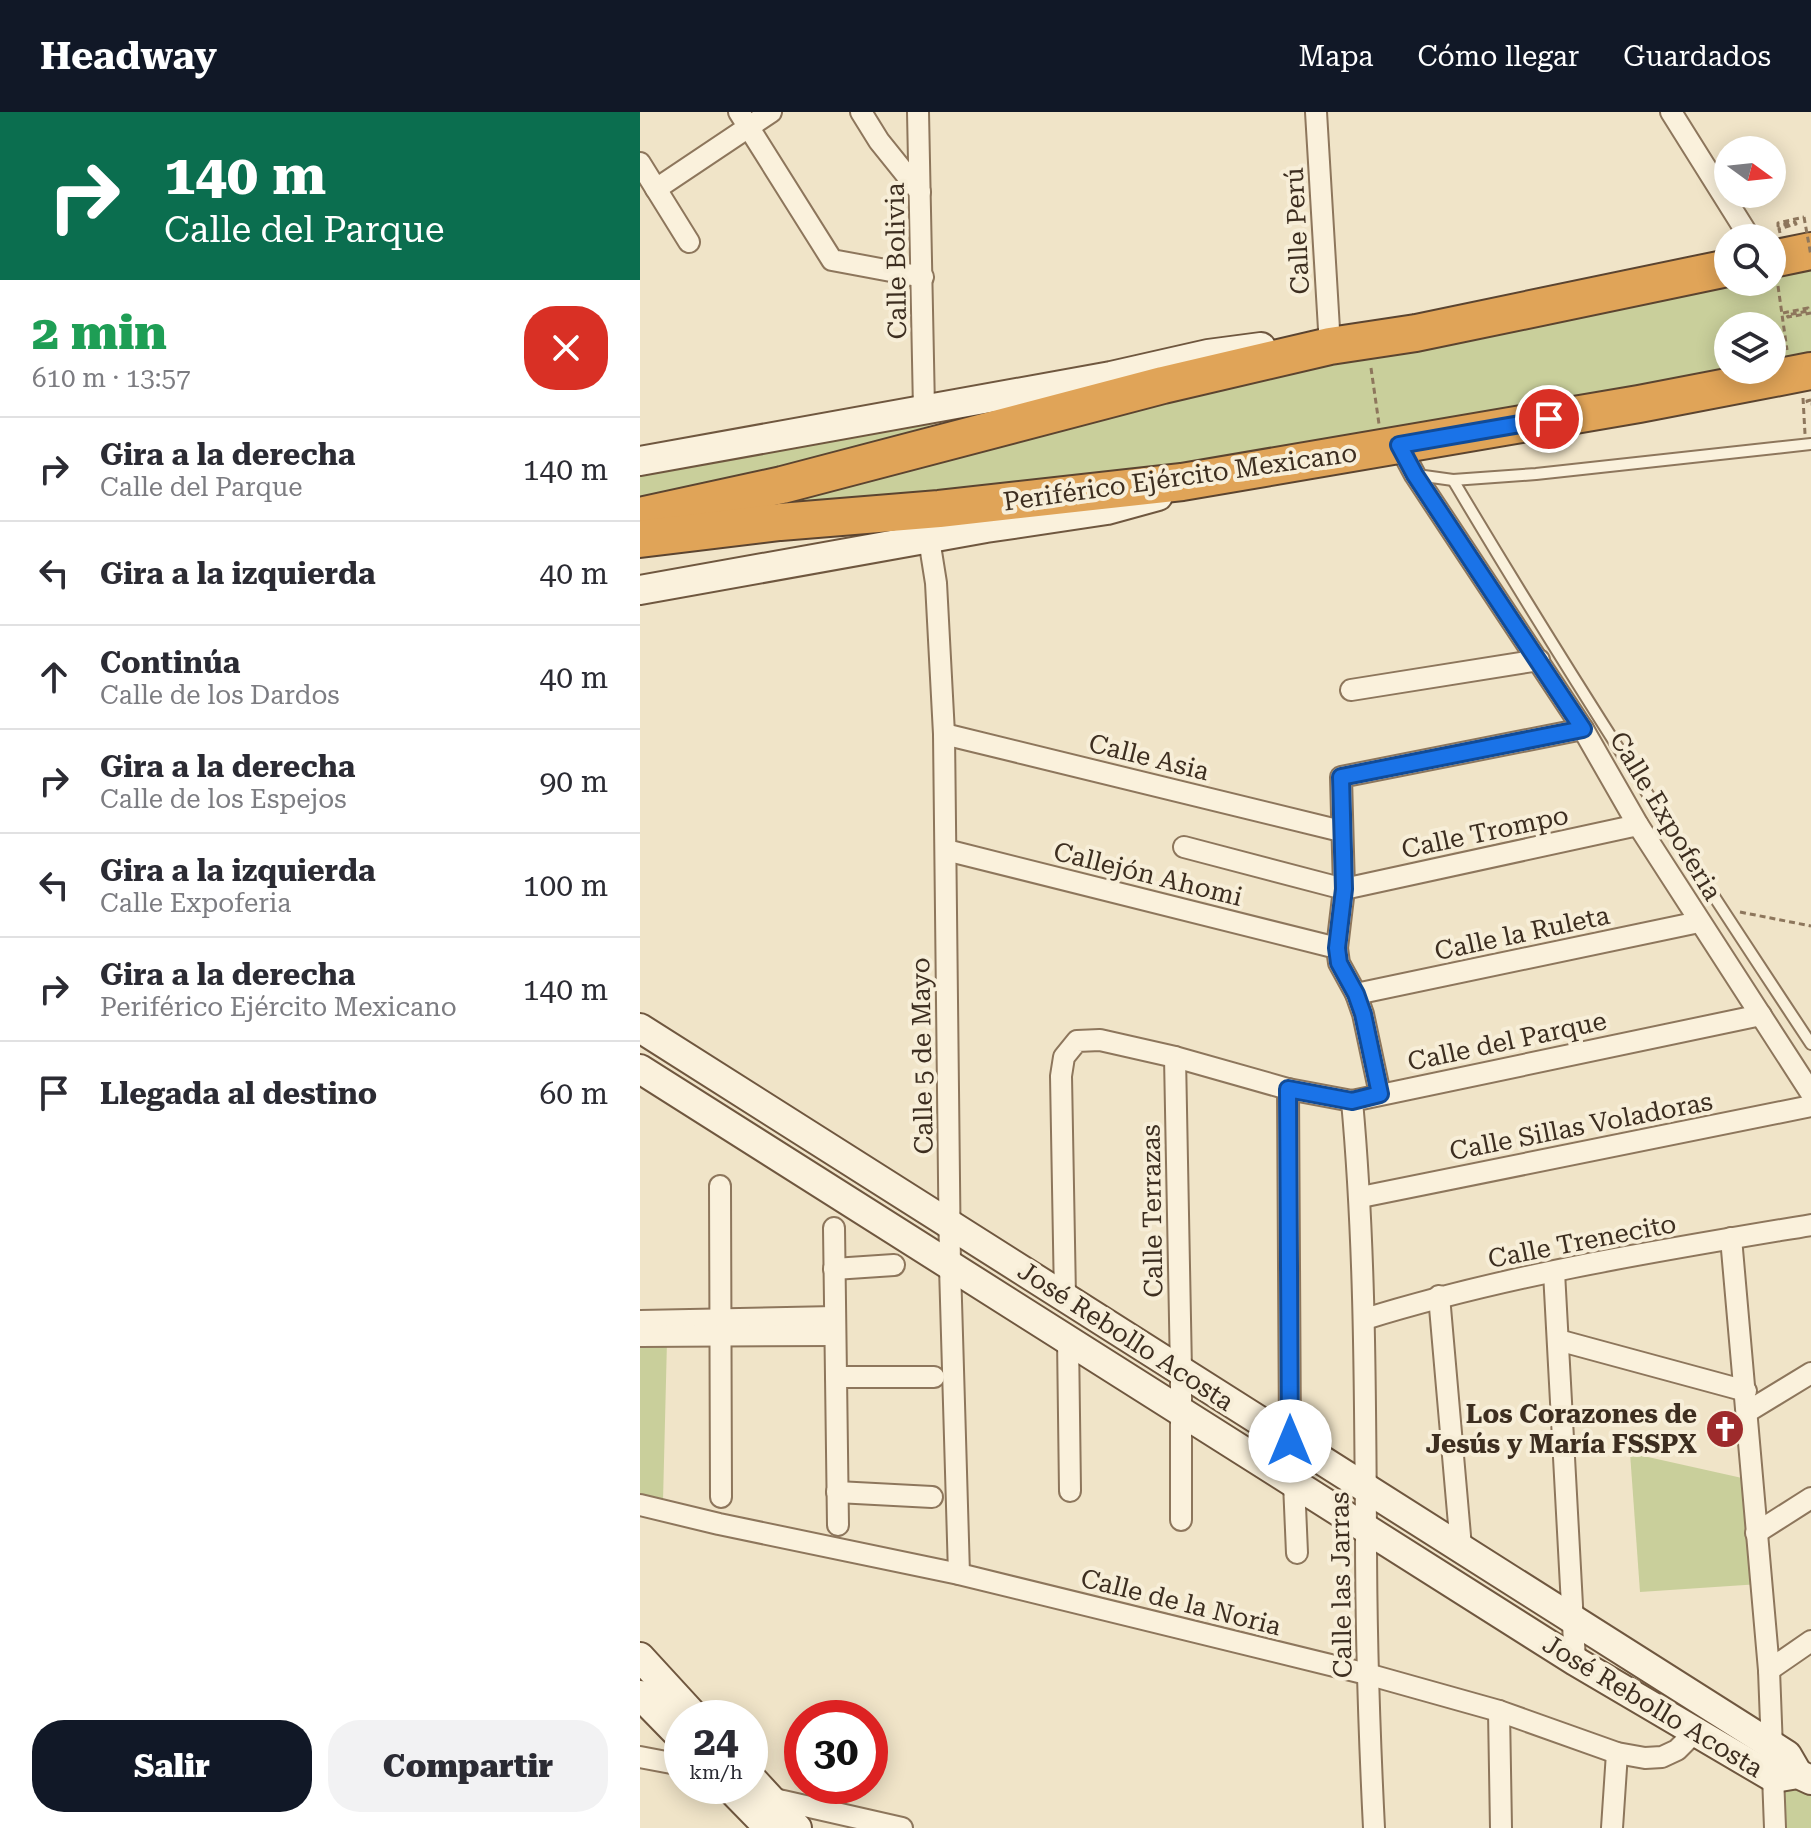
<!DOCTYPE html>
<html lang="es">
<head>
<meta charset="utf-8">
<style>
	:root { --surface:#fff; --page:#f2f2f3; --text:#2b2b33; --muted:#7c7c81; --line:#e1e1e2; --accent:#111827 }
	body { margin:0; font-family:"Roboto Serif",serif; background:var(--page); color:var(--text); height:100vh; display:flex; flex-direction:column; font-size:30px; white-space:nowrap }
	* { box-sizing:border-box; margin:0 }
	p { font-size:26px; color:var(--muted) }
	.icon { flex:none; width:44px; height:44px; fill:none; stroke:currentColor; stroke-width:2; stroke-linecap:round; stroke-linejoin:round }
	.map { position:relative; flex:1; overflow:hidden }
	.details { display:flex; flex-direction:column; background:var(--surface); width:640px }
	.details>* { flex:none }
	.banner { background:#0b6e4f; color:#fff; overflow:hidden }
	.needle { width:52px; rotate:105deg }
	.buttons { position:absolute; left:1074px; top:24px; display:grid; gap:16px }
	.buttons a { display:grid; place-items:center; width:72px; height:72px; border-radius:50%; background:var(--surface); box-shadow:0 4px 20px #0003; font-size:40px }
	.speed { position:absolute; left:24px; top:1588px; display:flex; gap:16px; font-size:40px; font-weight:700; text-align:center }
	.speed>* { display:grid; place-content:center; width:104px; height:104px; border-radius:50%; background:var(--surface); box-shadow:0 4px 20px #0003; line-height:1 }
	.speed small { font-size:20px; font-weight:400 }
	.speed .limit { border:12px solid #d22; background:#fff; color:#111 }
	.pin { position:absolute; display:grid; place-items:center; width:68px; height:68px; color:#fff; margin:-34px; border:4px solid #fff; border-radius:50%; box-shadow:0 2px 8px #0007 }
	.me { position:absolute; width:88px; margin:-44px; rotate:0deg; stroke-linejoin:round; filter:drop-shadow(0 0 6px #0008) }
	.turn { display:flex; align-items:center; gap:28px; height:168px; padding:0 32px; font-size:36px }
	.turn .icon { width:104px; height:104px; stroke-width:2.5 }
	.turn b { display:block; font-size:56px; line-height:68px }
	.round { display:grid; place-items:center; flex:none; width:84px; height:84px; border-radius:32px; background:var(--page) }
	.overview { display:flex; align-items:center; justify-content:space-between; height:136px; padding:0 32px }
	h1 { font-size:48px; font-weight:800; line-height:60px; color:#1e9e55 }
	.primary-button { display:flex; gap:16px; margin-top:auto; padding:16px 32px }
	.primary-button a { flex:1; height:92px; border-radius:32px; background:var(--accent); color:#fff; font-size:32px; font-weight:800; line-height:92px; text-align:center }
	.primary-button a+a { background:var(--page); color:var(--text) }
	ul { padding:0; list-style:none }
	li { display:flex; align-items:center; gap:24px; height:104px; padding:0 32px; border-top:2px solid var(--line) }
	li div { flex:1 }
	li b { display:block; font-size:30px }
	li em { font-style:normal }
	header { display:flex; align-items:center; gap:48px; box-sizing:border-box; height:112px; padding:0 40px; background:var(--accent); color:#fff }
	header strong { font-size:38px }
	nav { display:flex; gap:44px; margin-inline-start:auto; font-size:28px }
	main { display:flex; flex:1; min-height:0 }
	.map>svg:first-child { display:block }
</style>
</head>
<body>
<header>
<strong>Headway</strong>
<nav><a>Mapa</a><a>Cómo llegar</a><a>Guardados</a></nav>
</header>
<main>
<section class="details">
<div class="banner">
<div class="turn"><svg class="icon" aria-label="right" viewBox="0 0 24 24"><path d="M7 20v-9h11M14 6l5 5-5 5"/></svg><div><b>140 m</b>Calle del Parque</div></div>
</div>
<div class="overview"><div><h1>2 min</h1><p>610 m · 13:57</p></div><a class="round" style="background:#d93025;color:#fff"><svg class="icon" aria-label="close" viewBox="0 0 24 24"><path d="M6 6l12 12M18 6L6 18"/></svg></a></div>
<ul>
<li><svg class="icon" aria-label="right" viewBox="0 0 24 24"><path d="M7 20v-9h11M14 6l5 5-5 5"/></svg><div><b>Gira a la derecha</b><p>Calle del Parque</p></div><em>140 m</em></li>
<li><svg class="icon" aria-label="left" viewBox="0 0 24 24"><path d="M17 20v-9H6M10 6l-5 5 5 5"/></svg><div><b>Gira a la izquierda</b></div><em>40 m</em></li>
<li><svg class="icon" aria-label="ahead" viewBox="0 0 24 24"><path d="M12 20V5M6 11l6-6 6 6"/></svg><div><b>Continúa</b><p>Calle de los Dardos</p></div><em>40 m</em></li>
<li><svg class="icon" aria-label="right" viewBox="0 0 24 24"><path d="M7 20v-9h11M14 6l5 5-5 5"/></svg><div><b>Gira a la derecha</b><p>Calle de los Espejos</p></div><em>90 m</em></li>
<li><svg class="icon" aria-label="left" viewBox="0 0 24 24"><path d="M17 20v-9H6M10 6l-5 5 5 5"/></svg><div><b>Gira a la izquierda</b><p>Calle Expoferia</p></div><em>100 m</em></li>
<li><svg class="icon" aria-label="right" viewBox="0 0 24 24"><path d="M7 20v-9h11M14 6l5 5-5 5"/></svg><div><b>Gira a la derecha</b><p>Periférico Ejército Mexicano</p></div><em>140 m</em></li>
<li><svg class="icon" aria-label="arrive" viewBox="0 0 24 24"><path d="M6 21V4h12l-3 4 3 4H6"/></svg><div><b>Llegada al destino</b></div><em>60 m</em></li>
</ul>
<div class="primary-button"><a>Salir</a><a>Compartir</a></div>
</section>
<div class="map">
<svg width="1171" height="1716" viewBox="0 0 1171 1716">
	<rect width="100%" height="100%" fill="#f0e4c8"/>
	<!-- green -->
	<g fill="#c9cf9b" fill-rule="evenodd">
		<path d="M1171,145V251L1139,258L539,366L213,397H180L117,388L430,300L675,240L743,232L1088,160V170H1132V151ZM1088,214H1132V258H1088Z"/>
		<polygon points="348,296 0,401 0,355"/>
		<polygon points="0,1229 27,1229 23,1389 0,1385"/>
		<polygon points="990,1341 1111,1368 1120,1472 1000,1480"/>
		<polygon points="1140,1672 1171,1676 1171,1716 1140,1716"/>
	</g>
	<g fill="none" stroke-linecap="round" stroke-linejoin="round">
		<defs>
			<g id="lane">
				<polyline points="777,363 813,368 896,362 1171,332"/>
				<path d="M813,368C927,560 1048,746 1171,932"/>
			</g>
			<g id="street">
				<polyline points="99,0 192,148 283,165"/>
				<polyline points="221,0 239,29 280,80"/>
				<polyline points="278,0 284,297"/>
				<polyline points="676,0 690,234"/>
				<polyline points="1031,0 1110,126"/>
				<polyline points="0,51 49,130"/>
				<polyline points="16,77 131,0"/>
				<polyline points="759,333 775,363 943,617 998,713 1171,981"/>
				<polyline points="289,427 296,471 304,622 310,1155 319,1462"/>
				<polyline points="711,578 899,548"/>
				<polyline points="304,622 701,719"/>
				<polyline points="544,735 704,777 998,713"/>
				<polyline points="306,738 697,836"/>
				<polyline points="716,882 1059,810"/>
				<polyline points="535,945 541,1259 541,1408"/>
				<polyline points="648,977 650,1329"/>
				<polyline points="740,982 723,902 716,882 699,851 697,836 704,777 701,665 943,617"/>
				<path d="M712,989C725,1132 725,1275 726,1419C726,1518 729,1617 734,1716"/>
				<polyline points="80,1074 81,1385"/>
				<polyline points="721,1085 1171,994"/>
				<polyline points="194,1116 198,1413"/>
				<polyline points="1091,1126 1129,1558 1135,1716"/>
				<polyline points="194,1157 254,1153"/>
				<polyline points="914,1160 935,1549"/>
				<polyline points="799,1184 821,1435"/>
				<polyline points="425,1185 421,964 424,945 437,929 460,928 535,945 648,977 712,989 1121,903"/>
				<path d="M725,1207C870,1162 1022,1138 1171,1113"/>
				<polyline points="0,1209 195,1205"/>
				<polyline points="0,1224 195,1223"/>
				<polyline points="428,1227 430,1379"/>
				<polyline points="918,1228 1106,1279"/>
				<polyline points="196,1265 294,1265"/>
				<polyline points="1107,1300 1171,1261"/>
				<polyline points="654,1371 657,1441"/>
				<polyline points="197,1380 292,1385"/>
				<polyline points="0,1393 79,1412 319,1462 727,1562 859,1599 977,1641 1005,1646 1022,1645 1037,1638 1055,1620"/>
				<polyline points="1116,1421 1171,1386"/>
				<polyline points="1129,1558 1171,1529"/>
				<polyline points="859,1599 861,1716"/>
				<polyline points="0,1645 42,1653"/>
				<polyline points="130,1686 262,1716"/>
				<polyline points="972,1716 977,1641"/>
			</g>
			<g id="secondary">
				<polyline points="0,349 471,264 568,242 621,235"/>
				<polyline points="0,478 346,416 467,398 518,384"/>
				<polyline points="0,916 1147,1643 1158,1662"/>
				<polyline points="0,957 935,1549 1134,1666 1158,1662 1171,1668"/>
				<polyline points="0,1545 56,1606"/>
				<polyline points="0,1583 42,1626"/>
				<polyline points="110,1665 157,1716"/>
				<polyline points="88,1674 129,1716"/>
			</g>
			<g id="highway">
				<polyline points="1132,147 1171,139"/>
				<polyline points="0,404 142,373 523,273 690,234 776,221 1088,156"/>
				<polyline points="0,427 140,410 299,397 542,370 999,292 1171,259"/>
			</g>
		</defs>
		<!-- lane casing -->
		<use href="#lane" stroke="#8d765c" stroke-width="14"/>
		<!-- street casing -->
		<use href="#street" stroke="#8d765c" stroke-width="24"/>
		<!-- secondary casing -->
		<use href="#secondary" stroke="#6f573f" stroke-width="32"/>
		<!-- highway casing -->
		<use href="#highway" stroke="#5b4430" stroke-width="40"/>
		<!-- path -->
		<g stroke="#8d765c" stroke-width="3" stroke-dasharray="6 4" stroke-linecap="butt">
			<polyline points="1140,121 1139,117 1156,112 1155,110 1138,114 1138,111 1164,105"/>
			<polyline points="1138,174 1147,238"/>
			<polyline points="1143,201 1168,196 1168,199 1147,203 1148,205 1171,201"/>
			<polyline points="731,256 739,312"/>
			<polyline points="1163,286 1165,322"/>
			<polyline points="1171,288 1167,289 1168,292 1171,292"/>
			<polyline points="1100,800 1171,814"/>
		</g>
		<!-- lane -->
		<use href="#lane" stroke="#faf1dc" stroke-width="10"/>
		<!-- street -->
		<use href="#street" stroke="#faf1dc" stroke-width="20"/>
		<!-- secondary -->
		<use href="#secondary" stroke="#faf1dc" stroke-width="28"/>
		<!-- highway -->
		<use href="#highway" stroke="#e0a458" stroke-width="36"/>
		<!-- path-bridge -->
		<polyline stroke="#8d765c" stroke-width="3" stroke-dasharray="6 4" stroke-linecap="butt" points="1164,105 1171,144"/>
	</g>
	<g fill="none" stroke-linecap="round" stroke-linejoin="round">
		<defs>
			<polyline id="route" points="650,1329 648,977 712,989 740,982 723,902 716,882 699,851 697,836 704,777 701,665 943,617 775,363 759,333 909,307"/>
		</defs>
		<!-- route casing -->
		<use href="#route" stroke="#114b97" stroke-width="20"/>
		<!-- route -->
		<use href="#route" stroke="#1a73e8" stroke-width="14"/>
	</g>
	<!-- icons -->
	<defs>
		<symbol id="church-disc" viewBox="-11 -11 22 22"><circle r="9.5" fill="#9e2a2b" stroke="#f7eed8"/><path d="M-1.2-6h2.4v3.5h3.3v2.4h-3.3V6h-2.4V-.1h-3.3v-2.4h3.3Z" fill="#fff"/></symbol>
	</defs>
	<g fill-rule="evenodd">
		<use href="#church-disc" x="1063" y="1295" width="44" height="44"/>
	</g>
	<g text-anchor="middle" stroke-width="8" stroke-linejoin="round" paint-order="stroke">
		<!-- street labels -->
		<g font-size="26" fill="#3d2e20" stroke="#f7eed8">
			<text transform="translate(657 119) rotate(-93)" y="9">Calle Perú</text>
			<text transform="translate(256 149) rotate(-91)" y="9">Calle Bolivia</text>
			<text transform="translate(540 365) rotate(-8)" y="9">Periférico Ejército Mexicano</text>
			<text transform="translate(509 645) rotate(14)" y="9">Calle Asia</text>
			<text transform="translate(1026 704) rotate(59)" y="9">Calle Expoferia</text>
			<text transform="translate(845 720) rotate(-12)" y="9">Calle Trompo</text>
			<text transform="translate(508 762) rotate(14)" y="9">Callejón Ahomi</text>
			<text transform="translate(882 821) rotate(-12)" y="9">Calle la Ruleta</text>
			<text transform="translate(867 929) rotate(-12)" y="9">Calle del Parque</text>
			<text transform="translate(282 944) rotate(-91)" y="9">Calle 5 de Mayo</text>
			<text transform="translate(941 1014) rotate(-11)" y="9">Calle Sillas Voladoras</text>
			<text transform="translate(512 1099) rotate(-91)" y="9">Calle Terrazas</text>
			<text transform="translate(942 1129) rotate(-11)" y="9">Calle Trenecito</text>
			<text transform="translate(486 1224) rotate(33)" y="9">José Rebollo Acosta</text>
			<text transform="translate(701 1473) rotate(-91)" y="9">Calle las Jarras</text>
			<text transform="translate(541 1490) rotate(14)" y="9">Calle de la Noria</text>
			<text transform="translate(1013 1594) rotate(31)" y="9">José Rebollo Acosta</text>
		</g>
		<!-- poi labels -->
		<g font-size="26" font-weight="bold" fill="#3d2e20" stroke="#f7eed8" text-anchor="end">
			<text x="1057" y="1311">Los Corazones de<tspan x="1057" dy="30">Jesús y María FSSPX</tspan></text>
		</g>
	</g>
</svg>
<div class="buttons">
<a><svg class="needle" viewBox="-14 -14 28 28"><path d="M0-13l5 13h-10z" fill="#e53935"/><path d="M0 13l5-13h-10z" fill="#7c7c81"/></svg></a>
<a><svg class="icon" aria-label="search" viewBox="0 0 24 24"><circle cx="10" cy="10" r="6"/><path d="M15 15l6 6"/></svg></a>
<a><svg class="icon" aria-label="layers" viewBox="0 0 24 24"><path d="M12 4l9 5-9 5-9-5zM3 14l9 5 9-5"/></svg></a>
</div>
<div class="speed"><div>24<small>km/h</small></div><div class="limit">30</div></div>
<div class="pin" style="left:909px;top:307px;background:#d93025"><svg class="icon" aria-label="arrive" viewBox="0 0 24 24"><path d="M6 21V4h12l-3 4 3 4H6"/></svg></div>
<svg class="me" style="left:650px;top:1329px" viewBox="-20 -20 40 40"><circle r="19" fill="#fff"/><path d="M0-13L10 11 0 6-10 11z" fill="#1a73e8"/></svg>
</div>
</main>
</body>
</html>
